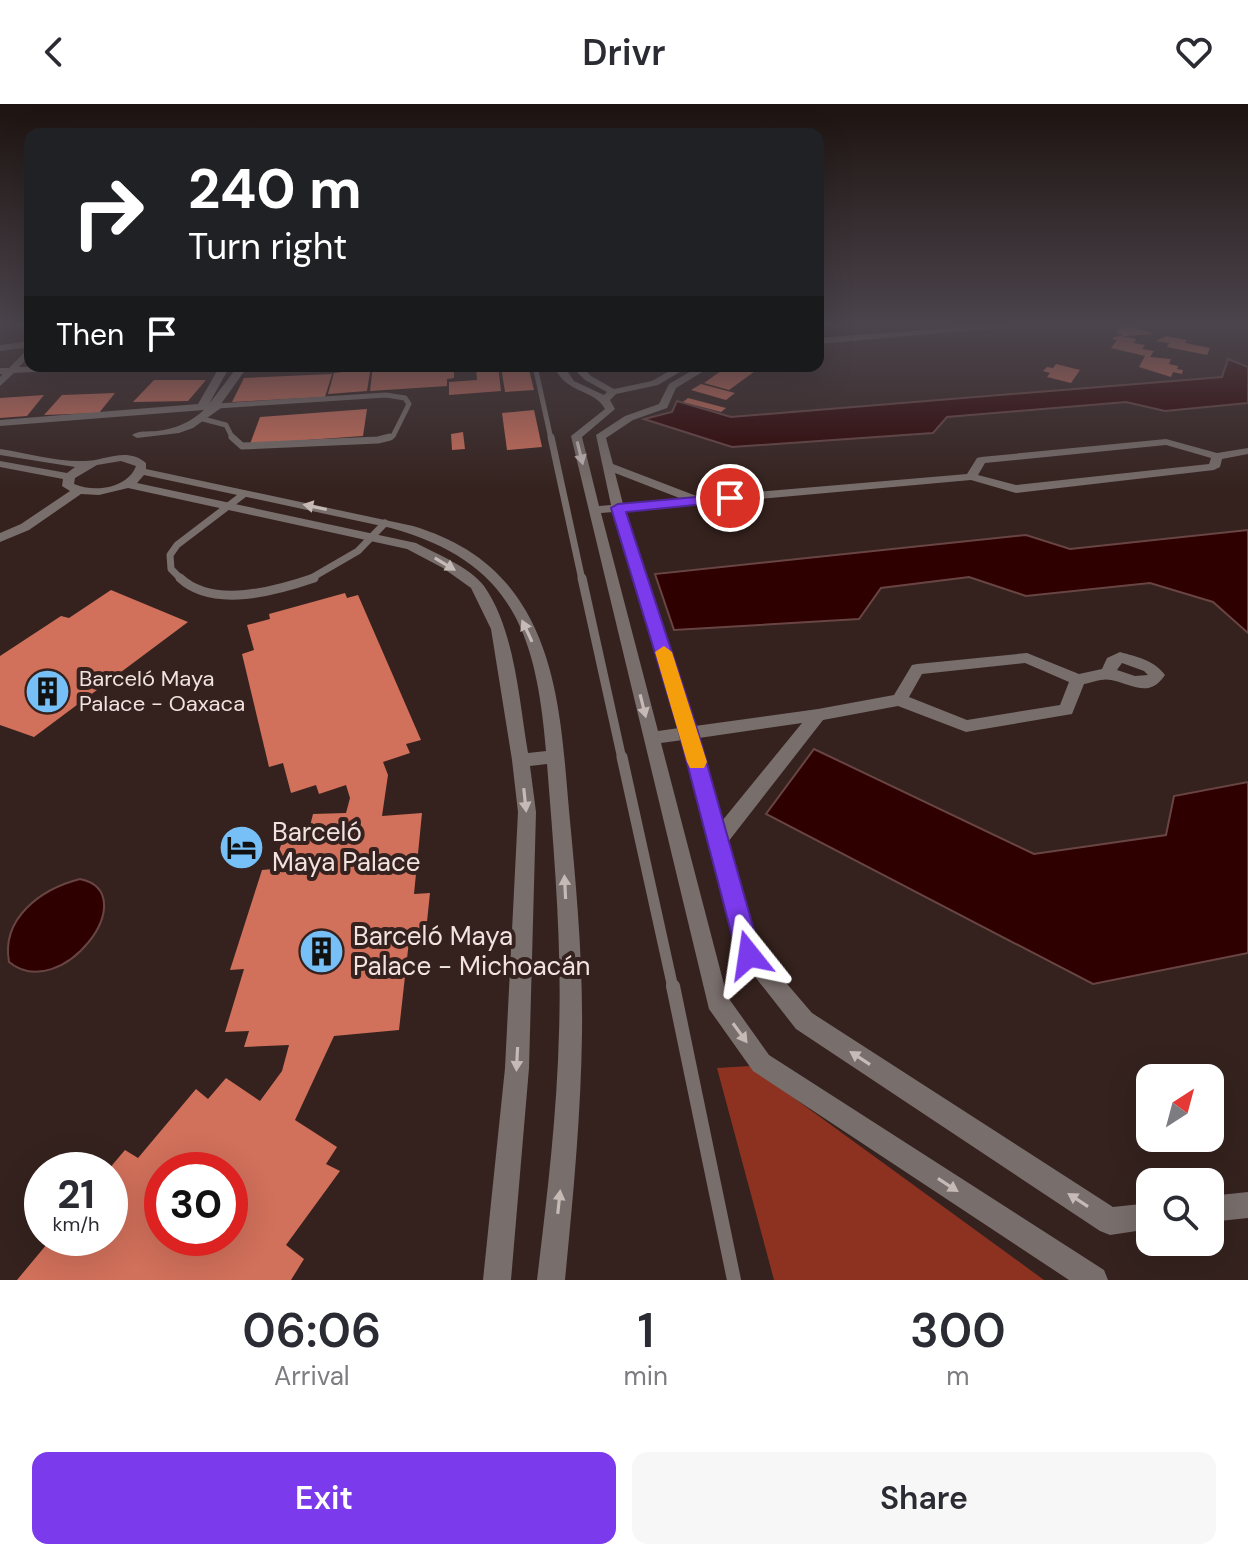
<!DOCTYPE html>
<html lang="en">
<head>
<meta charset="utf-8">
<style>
	:root { --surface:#fff; --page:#f7f7f7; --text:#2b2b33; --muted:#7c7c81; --accent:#7c3aed }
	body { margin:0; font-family:"DM Sans",sans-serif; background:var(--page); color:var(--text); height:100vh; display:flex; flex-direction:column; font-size:30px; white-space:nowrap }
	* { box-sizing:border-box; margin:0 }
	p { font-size:26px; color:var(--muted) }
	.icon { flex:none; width:44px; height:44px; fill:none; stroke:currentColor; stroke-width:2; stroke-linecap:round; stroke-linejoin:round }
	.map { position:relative; height:1176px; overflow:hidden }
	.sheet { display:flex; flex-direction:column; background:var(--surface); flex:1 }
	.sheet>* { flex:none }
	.banner { position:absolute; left:24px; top:24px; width:800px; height:244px; border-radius:16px; box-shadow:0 8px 32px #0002; background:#202124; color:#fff; overflow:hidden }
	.needle { width:52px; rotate:36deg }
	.fabs { position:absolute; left:1136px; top:960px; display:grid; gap:16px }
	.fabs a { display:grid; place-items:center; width:88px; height:88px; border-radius:16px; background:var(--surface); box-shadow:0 8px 32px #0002; font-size:40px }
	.speed { position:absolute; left:24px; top:1048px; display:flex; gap:16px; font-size:40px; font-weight:700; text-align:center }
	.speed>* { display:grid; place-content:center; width:104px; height:104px; border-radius:50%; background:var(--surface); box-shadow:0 8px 32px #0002; line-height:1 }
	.speed small { font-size:20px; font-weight:400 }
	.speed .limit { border:12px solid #d22; background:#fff; color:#111 }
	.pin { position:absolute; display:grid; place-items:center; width:68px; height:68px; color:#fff; margin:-34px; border:4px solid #fff; border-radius:50%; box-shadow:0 2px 8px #0007 }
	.me { position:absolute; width:88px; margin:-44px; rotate:345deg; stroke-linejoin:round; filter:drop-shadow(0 0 6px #0008) }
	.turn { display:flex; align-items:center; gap:28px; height:168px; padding:0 32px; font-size:36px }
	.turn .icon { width:104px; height:104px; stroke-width:2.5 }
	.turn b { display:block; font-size:56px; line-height:68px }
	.then { display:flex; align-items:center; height:76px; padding:0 32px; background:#0003; gap:16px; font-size:30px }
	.eta { display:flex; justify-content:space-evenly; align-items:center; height:136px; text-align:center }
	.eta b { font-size:48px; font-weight:600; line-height:56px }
	.cta { display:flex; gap:16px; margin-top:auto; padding:16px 32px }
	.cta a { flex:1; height:92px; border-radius:16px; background:var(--accent); color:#fff; font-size:32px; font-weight:600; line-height:92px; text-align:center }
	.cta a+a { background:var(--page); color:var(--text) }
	header { display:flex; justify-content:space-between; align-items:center; height:104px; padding:0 32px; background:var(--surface); font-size:36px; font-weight:600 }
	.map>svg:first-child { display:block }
</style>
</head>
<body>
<header><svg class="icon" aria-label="back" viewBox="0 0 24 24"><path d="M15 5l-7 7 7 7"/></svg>Drivr<svg class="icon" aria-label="heart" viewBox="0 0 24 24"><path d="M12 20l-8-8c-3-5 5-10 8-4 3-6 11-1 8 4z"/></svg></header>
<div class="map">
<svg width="1248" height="1176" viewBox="0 0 1248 1176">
	<rect width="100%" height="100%" fill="#35221e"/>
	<!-- forest -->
	<polygon fill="#8d3220" points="750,962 1044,1176 774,1176 717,964"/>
	<!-- water -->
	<g fill="#2e0100" stroke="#684543" stroke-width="2">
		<polygon points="1228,255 1248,263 1248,299 1165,307 1126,298 947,313 933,329 732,343 644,315 672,308 677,297 731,313 1222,273"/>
		<polygon points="1248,426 1248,529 1213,498 1150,479 1026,492 969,473 881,484 859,515 674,526 655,470 1026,431 1070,445"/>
		<polygon points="814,645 1034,750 1166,731 1174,692 1248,678 1248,849 1093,880 766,710"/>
		<path d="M80,775C146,789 61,901 9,858C1,814 41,785 80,775Z"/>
	</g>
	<!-- building -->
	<g fill="#d1705b" fill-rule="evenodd">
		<polygon points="1135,223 1154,230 1123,232 1115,227 1121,226 1117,224"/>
		<polygon points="1121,232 1136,235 1134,239 1145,241 1142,245 1154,247 1150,253 1171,255 1169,260 1178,262 1177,265 1183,266 1182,270 1173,268 1171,273 1139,263 1145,252 1111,244 1117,236 1112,235 1114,233"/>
		<polygon points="1166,232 1187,236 1185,239 1210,244 1207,251 1167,243 1169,239 1156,237"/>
		<polygon points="1056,260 1080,266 1071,279 1047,273 1050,269 1043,267 1047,263 1053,264"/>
		<polygon points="344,262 371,262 367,287 328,290 334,269 343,268"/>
		<polygon points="373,262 454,262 454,274 447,275 447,282 370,287"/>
		<polygon points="476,262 498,262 501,287 449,291 449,278 477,276"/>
		<polygon points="501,262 528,262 534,286 505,288"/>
		<polygon points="728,262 762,262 729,286 704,279"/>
		<polygon points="332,270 325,293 232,298 244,274"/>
		<polygon points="154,276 206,276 188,297 133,298"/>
		<polygon points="701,280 735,289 726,296 691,286"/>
		<polygon points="115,289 99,309 44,311 62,291"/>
		<polygon points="44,291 27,312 0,314 0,294"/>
		<polygon points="688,294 726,304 721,308 683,298"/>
		<polygon points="367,305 363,332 250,340 260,313"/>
		<polygon points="534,306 542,343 507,346 502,309"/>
		<polygon points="463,328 465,345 452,346 451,330"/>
		<polygon points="111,486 188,518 34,633 0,621 0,552 61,512 69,514"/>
		<path d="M345,489L347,494L358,491L421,636L406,640L410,649L383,658L388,671L382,712L422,709L414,790L430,789L426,827L410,828L399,926L334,932L295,1016L337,1043L326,1060L340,1067L286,1141L304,1155L291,1176H17L52,1134H110L108,1066L125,1046L138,1054L196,985L208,995L226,974L260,997L282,967L289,941L244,943L249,927L225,928L244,865L230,866L262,766L273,765L287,723L310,722L313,710L346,709L350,694L346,681L319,690L316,681L291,689L283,659L269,663L242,550L254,546L247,521L270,515L269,510ZM162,1066H230V1134H162Z"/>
	</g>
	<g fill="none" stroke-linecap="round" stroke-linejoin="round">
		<!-- service-far4 -->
		<g stroke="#786e6b" stroke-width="5">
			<polyline points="535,262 551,335"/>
			<polyline points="217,302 386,291 405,294 409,300 393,332 383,335"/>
			<polyline points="203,315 226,321 233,335"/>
		</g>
		<!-- service-far3 -->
		<g stroke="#786e6b" stroke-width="7">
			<polyline points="232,333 242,342 378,336 390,333"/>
			<polyline points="551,333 582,476"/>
			<polyline points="182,476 171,465 170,451 177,441 244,390"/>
			<polyline points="308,476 358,447 385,419"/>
		</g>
		<!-- service-far2 -->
		<g stroke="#786e6b" stroke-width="9">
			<path d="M180,474C213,505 276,487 314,474"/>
			<polyline points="582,474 622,655"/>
		</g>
		<!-- service-far1 -->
		<polyline stroke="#786e6b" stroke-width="11" points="622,653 673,884"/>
		<!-- service -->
		<polyline stroke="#786e6b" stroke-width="14" points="673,882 734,1176"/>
		<!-- minor -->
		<g fill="#786e6b" fill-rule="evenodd">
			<polygon points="966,223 1010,223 818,240 818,234"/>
			<polygon points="30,237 30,243 0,247 0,241"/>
			<polygon points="30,243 30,251 19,263 93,262 88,265 14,269 0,282 0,273 3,270 0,270 0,264 9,264"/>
			<path d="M220,262H230L209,300L238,262H248L221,300V304L193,324L179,329L137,334L132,331C139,326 148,328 157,327C175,325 191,318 204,306L0,322V316L198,300Z"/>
			<path d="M554,262H564L574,277L604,291L607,288L585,276L571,262H581L591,272L614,285L652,277L678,262H690L658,281L616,290L610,296L615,305L582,333L599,402L611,401L596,331L625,312L659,300L669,280L700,262H712L676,284L667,304L633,316L606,334L613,360L699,393L967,370L977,354L981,353L1166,335L1217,349L1248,344V350L1222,355L1220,363L1214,366L1016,389L971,376L625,407L695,622L818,605L894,591L912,561L917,560L1027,549L1079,570L1102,565L1107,554L1120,548C1137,553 1154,556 1165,571C1149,595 1132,580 1111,576C1103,574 1093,578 1084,580L1072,610L966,628L898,602L823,616L728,738L758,846L812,909L1113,1103L1150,1099V1125L1110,1131L1100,1127L796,925L738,851L683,636L661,639L727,892L769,951L1104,1166L1108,1176H1069L753,967L709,905L571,332L605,305C595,285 565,290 554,262ZM1166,341L1211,354L1209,360L1016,381L978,371L985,359ZM615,369L682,395L623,400ZM613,408L679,624L658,627L601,409ZM1025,559L1069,578L1060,601L967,616L909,593L922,570ZM1122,559L1144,567L1148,571L1135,572L1117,566ZM802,619L722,717L699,634Z"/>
			<path d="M0,345C27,349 57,358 84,357C104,357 127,342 146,359V365L413,422C462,437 500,462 526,507C560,566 563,639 569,706C576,780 583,854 582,929C581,1011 573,1094 565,1176H537C547,1093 557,1011 559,928C562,839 554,749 547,660L530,662L536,708L529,964L511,1176H483L505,964L518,708L512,656L491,525L471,484L443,464L407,445L128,384L99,391L81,390L29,426L0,438V429L21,420L70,387L62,382L63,375L0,363V357L67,369L75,363L0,351ZM121,357L136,362C128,384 95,389 74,380L75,374L97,361ZM144,371L391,424C513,458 536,530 546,647L528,649C519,596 515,526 484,482C471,464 435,449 416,439L137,379Z"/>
			<polygon points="1248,1088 1248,1114 1210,1118 1210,1092"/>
		</g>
	</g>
	<!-- one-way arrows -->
	<defs><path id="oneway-solid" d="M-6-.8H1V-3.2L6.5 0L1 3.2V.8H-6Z" transform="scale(2)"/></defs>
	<g fill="#c6bab7">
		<use href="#oneway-solid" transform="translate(580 349) rotate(76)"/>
		<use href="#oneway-solid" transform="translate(315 403) rotate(-168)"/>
		<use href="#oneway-solid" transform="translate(445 460) rotate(31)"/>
		<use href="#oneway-solid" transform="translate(527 527) rotate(-115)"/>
		<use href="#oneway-solid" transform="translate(643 602) rotate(76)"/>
		<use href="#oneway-solid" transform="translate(525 696) rotate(84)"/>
		<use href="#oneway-solid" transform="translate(565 783) rotate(-93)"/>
		<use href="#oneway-solid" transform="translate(740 929) rotate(54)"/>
		<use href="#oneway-solid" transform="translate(860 954) rotate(-147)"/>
		<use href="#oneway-solid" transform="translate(517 955) rotate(93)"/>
		<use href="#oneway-solid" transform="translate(948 1081) rotate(33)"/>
		<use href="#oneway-solid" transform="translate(1078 1096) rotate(-147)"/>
		<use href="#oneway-solid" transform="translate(559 1098) rotate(-84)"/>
	</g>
	<!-- sky -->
	<linearGradient id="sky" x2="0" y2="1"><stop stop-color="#1d1310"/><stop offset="0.57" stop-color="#4b444c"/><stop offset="1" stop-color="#4b444c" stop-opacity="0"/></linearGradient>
	<rect width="1248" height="388" fill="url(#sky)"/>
	<!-- route -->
	<polygon fill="#7c3aed" stroke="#51269a" stroke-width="2" points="730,390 734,391 734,397 626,408 698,628 761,851 758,860 749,863 740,860 737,851 679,628 611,404 618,400"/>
	<!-- slow -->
	<polygon fill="#f59e0b" points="664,542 672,548 707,658 704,664 690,664 687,658 655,548"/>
	<!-- icons -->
	<defs>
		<symbol id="building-disc" viewBox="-11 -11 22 22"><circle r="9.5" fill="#77bff7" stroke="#35221e"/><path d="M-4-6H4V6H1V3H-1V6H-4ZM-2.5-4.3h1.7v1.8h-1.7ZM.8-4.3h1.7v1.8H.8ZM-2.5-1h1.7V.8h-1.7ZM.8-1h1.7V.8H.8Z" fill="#111"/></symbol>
		<symbol id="hotel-disc" viewBox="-11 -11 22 22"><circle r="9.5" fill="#77bff7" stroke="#35221e"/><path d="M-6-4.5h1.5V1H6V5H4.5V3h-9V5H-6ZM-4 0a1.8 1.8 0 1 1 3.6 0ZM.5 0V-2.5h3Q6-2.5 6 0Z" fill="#111"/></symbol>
	</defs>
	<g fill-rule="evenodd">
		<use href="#building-disc" x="22" y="562" width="51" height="51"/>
		<use href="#hotel-disc" x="216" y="718" width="51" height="51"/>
		<use href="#building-disc" x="296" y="822" width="51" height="51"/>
	</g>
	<g text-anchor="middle" stroke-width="8" stroke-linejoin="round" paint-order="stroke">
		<!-- poi labels -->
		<g font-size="22" fill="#f0e3e0" stroke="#35221e" text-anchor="start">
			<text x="79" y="582">Barceló Maya<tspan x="79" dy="25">Palace - Oaxaca</tspan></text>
		</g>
		<!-- near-poi labels -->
		<g font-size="26" fill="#f0e3e0" stroke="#35221e" text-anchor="start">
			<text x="272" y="737">Barceló<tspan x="272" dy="30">Maya Palace</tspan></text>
			<text x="353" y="841">Barceló Maya<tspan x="353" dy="30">Palace - Michoacán</tspan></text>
		</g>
	</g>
</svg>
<div class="fabs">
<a><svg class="needle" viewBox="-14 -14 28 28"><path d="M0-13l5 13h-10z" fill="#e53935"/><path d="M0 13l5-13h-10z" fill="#7c7c81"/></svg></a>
<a><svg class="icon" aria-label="search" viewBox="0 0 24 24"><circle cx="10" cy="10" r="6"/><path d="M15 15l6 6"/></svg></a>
</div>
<div class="speed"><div>21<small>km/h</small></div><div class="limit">30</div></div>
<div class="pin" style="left:730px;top:394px;background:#d93025"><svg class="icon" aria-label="arrive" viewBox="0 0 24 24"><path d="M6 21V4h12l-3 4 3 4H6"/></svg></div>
<svg class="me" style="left:749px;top:851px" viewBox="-20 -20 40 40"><path d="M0-17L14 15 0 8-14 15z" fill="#7c3aed" stroke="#fff" stroke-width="4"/></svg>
<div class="banner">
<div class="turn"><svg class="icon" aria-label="right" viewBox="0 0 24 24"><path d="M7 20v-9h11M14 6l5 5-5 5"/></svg><div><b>240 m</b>Turn right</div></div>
<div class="then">Then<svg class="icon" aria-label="arrive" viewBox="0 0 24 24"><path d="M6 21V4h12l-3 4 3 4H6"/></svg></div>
</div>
</div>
<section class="sheet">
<div class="eta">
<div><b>06:06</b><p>Arrival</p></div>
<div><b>1</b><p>min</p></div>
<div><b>300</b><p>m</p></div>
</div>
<div class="cta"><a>Exit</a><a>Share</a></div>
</section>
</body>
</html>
